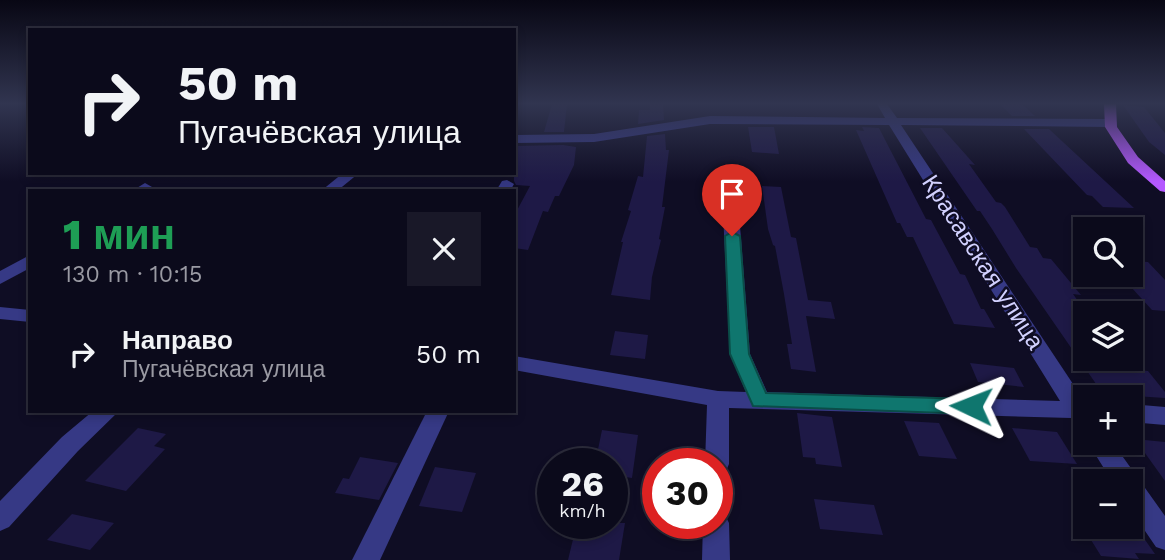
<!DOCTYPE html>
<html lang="ru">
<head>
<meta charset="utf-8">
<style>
	:root { --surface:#0b0a1b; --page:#191828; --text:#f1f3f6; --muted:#9a9aa3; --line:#2b2b3a }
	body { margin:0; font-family:"Work Sans",sans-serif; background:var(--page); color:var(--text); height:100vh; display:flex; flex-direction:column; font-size:26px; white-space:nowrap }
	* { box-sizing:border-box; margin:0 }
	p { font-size:23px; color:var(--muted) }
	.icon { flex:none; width:38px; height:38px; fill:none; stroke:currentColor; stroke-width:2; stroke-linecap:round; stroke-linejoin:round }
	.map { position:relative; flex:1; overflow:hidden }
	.drawer { position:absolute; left:28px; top:189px; width:488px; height:224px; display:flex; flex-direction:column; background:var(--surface); border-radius:0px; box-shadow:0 4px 10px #0003,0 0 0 2px var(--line) }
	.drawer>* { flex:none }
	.hud { position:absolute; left:28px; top:28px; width:488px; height:147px; border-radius:0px; box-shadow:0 4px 10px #0003,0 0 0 2px var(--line); background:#0b0a1b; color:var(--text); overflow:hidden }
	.fabs { position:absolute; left:1073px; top:217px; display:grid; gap:14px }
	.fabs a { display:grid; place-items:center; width:70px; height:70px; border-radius:0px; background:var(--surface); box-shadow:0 4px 10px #0003,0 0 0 2px var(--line); font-size:35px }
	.speed { position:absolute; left:537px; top:448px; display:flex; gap:14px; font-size:35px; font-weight:700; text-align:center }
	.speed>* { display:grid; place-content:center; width:91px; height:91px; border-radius:50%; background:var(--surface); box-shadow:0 4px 10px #0003,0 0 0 2px var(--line); line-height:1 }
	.speed small { font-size:18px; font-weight:400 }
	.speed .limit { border:10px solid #d22; background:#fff; color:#111 }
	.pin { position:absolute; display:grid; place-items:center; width:60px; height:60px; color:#fff; margin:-72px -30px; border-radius:50% 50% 50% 0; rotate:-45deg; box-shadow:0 0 7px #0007 }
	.pin .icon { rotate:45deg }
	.me { position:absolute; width:77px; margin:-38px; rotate:272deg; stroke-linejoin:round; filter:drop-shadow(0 0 5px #0008) }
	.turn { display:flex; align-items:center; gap:24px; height:147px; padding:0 35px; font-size:32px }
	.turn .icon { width:91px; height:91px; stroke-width:2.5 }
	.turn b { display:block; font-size:49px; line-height:60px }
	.round { display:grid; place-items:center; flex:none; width:74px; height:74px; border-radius:0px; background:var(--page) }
	.overview { display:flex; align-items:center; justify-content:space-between; height:119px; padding:0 35px }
	h1 { font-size:42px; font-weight:800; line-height:52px; color:#1e9e55 }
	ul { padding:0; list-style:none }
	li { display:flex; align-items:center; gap:21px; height:91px; padding:0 35px }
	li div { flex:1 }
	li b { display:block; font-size:26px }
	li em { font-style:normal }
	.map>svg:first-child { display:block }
</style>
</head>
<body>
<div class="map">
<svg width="1165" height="560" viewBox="0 0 1165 560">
	<rect width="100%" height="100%" fill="#0f0d24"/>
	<!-- building -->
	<g fill="#1e1946">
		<polygon points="552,104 567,104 564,132 544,132"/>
		<polygon points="650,104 663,104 664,120 638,124 639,110 650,110"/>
		<polygon points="1000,104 1022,104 1035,116 1012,116"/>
		<polygon points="1123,105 1144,107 1165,133 1165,155 1149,142"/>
		<polygon points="774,127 779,154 752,152 748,127"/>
		<polygon points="862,127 879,128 926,219 931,220 960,274 965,275 981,309 984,309 995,328 954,324 913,237 907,237 900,223 897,223 856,130 864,131"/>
		<polygon points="920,128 942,128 975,165 969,164 996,202 1001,203 1005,207 1030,247 1037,248 1043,258 1051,259 1081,295 1073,294 1085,311 1085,359 1104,359 1111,368 1148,371 1165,392 1165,398 1103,394 1016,268 992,229 980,211 977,211"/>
		<polygon points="1024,129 1049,129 1134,208 1103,207 1092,196 1087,195"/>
		<polygon points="665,134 666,150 669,150 662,207 665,207 659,239 661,240 652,277 650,300 611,295 623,242 621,242 631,211 628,210 638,176 643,177 647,136"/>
		<polygon points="563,145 576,147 574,165 559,196 555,196 548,212 543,211 528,250 514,248 514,216 530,186 516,185 514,181 514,146"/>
		<polygon points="762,186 781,187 791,237 796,238 808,300 831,302 835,319 806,316 816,372 791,369 787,344 792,344 784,294 775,246 773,245 768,229"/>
		<polygon points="1130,261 1148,262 1165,280 1165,311 1152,310 1120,275 1130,275"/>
		<polygon points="615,331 648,335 645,359 610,355"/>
		<polygon points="970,363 1014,368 1024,387 978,382"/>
		<polygon points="797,413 832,417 842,467 816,464 815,458 803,457"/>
		<polygon points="904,421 939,423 957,459 919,456"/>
		<polygon points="138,428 166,434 154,446 165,449 126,491 85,481"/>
		<polygon points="1012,428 1057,432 1077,464 1030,461"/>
		<polygon points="602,430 638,435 632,478 612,475 612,464 595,464"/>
		<polygon points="1135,439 1165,442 1165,481"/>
		<polygon points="360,457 398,463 379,500 335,493 343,478 349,479"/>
		<polygon points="435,467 476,473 462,512 419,506"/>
		<polygon points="814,499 874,505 883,535 820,529"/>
		<polygon points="72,514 114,523 90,550 47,540"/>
		<polygon points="577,523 625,523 619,560 568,560"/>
		<polygon points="1083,527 1136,527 1155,554 1135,553 1139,559 1101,556"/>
	</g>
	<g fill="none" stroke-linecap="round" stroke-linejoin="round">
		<!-- minor -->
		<g fill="#363985" fill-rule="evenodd">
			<polygon points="877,104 887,104 897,118 1111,119 1117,123 1111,127 901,125 1085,402 1085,422 1081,424 1071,418 729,408 729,464 726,471 718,474 718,464 705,464 707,405 514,370 514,356 718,391 746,392 730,354 723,213 731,208 739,213 750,354 767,392 1060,401 889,125 710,124 594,142 514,143 514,135 594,134 710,116 885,118"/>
			<polygon points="343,173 359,173 337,191 321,191"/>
			<polygon points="507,180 514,184 510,191 496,191 502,181"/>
			<polygon points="145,183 152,187 149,191 132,191"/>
			<polygon points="30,255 30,268 0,284 0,271"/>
			<polygon points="0,307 30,310 30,322 0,319"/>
			<polygon points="1130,404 1165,407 1165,425 1130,422"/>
			<polygon points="93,411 119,411 78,451 9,527 0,531 0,501 62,437"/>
			<polygon points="427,411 449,411 380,560 352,560"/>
			<polygon points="1088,443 1113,443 1165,516 1165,550 1156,547 1130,509 1130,481 1112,481"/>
			<polygon points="718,512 725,515 729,523 730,560 702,560 703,523 718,523"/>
		</g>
		<!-- major -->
		<polygon fill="#b458ff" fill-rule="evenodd" points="1104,104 1116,104 1117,127 1138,157 1165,181 1165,192 1160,191 1128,163 1105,127"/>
	</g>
	<!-- sky -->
	<linearGradient id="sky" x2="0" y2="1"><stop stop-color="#080714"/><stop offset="0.57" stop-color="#313550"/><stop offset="1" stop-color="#313550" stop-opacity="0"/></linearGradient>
	<rect width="1165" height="182" fill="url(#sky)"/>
	<!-- route -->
	<polygon fill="#0f766e" stroke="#0a4d48" stroke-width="2" points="732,232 740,236 749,354 766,393 971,399 978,401 981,406 978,412 971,414 753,406 730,354 725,236"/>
	<g text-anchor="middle" stroke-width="5" stroke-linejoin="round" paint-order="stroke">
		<!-- street labels -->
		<g font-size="24" fill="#d2d1ff" stroke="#0f0d24">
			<text transform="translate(983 262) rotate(57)" y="8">Красавская улица</text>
		</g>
	</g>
</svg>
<div class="fabs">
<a><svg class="icon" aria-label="search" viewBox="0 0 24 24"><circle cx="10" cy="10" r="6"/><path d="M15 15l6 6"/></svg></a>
<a><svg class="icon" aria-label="layers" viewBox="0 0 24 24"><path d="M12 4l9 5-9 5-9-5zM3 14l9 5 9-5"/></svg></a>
<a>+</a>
<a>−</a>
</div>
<div class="speed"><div>26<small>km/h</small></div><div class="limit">30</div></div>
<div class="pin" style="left:732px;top:236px;background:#d93025"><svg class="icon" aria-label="arrive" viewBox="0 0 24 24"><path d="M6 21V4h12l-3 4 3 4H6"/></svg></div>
<svg class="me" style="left:971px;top:406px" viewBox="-20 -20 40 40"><path d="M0-17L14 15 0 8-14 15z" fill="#0f766e" stroke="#fff" stroke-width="4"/></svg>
<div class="hud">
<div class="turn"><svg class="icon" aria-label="right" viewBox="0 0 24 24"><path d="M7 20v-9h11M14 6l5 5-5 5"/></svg><div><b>50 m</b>Пугачёвская улица</div></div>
</div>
<section class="drawer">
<div class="overview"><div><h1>1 мин</h1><p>130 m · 10:15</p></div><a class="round"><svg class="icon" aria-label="close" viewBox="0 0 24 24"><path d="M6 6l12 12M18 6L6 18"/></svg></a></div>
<ul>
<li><svg class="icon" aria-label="right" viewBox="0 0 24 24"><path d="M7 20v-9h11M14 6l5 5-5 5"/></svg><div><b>Направо</b><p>Пугачёвская улица</p></div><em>50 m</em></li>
</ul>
</section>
</div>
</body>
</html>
